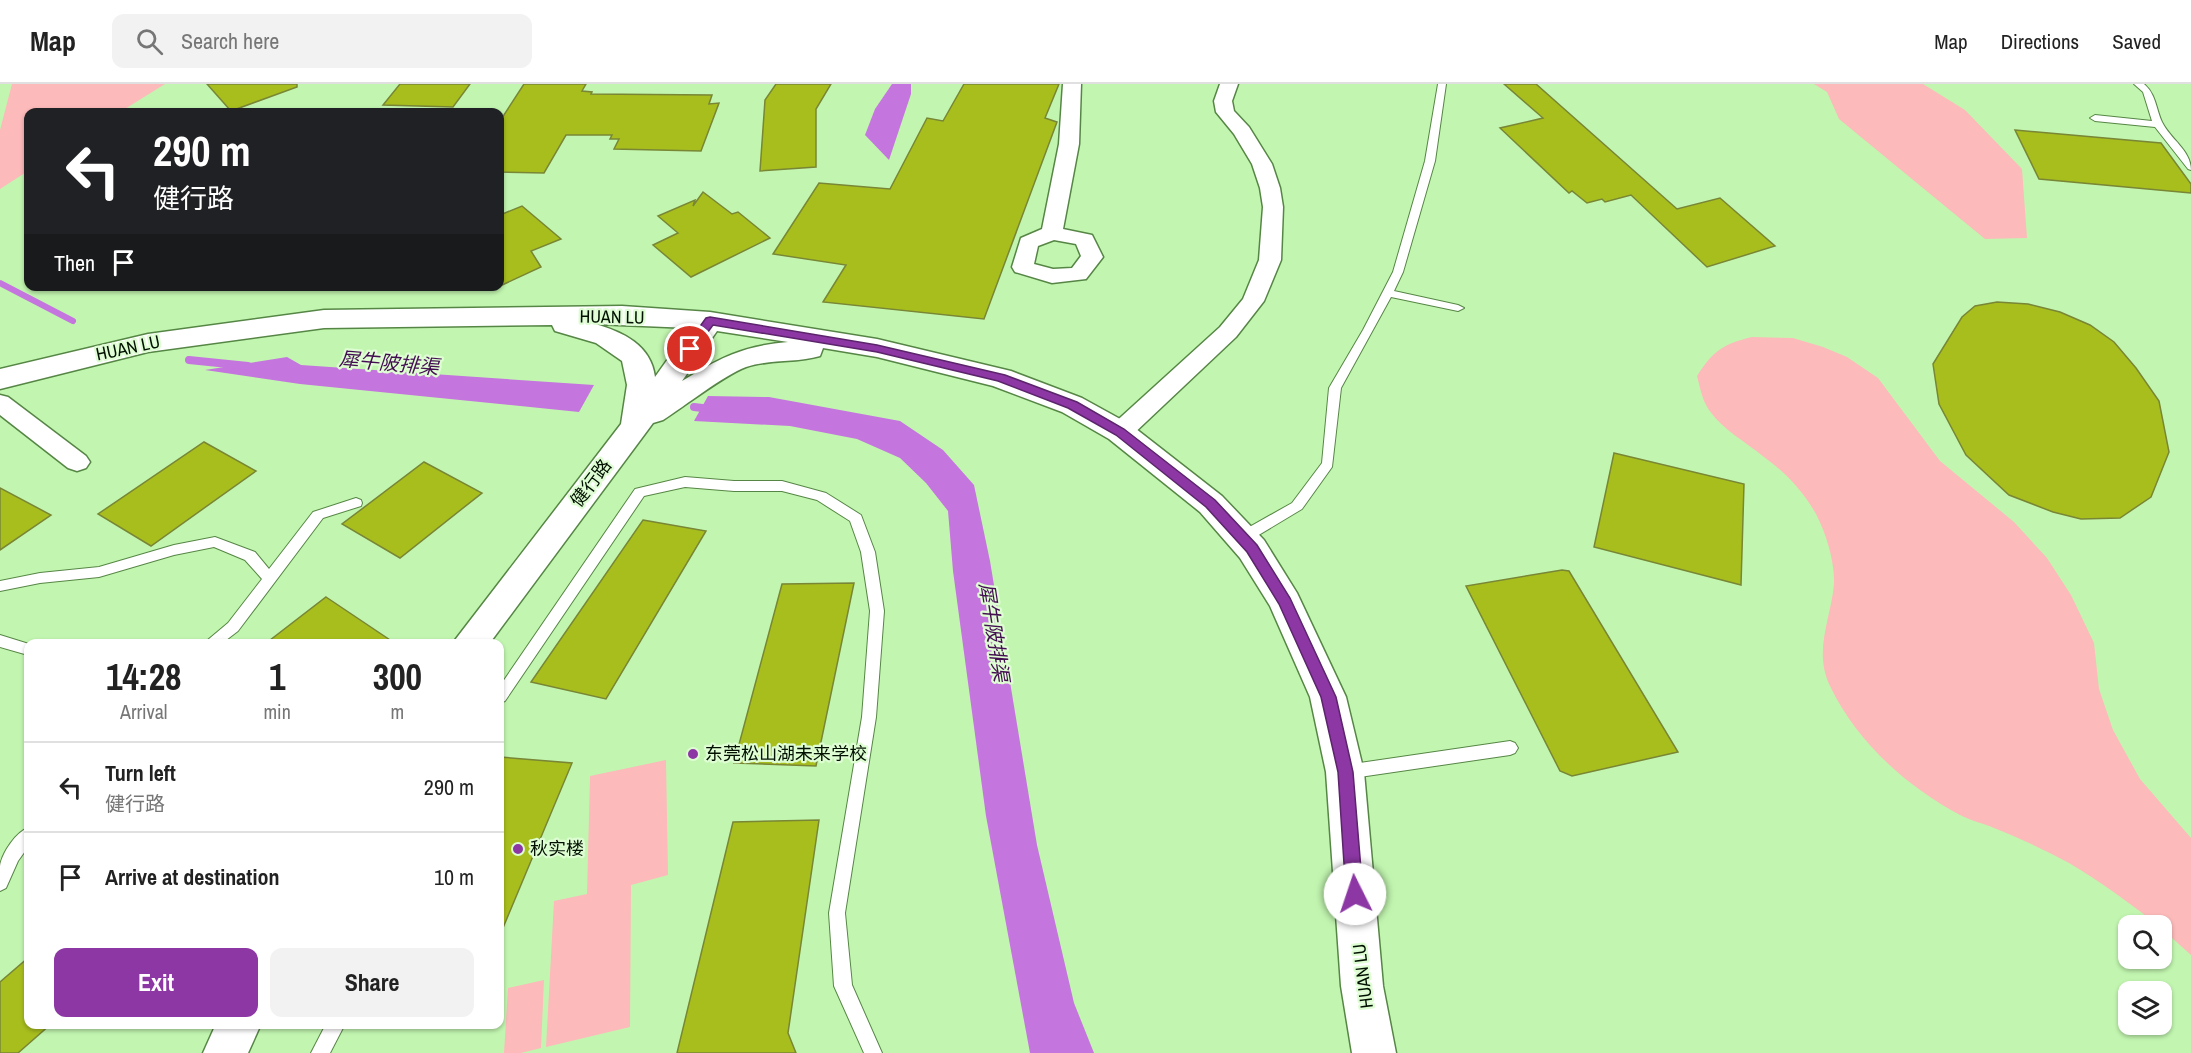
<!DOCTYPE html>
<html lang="en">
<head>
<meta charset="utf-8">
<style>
	:root { --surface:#fff; --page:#f2f2f2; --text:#222; --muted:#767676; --line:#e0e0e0; --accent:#8c37a4 }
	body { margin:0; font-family:"Archivo Narrow","Noto Sans SC",sans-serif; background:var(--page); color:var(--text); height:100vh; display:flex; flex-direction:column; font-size:22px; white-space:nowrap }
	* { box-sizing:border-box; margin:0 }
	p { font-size:20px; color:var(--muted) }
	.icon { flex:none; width:33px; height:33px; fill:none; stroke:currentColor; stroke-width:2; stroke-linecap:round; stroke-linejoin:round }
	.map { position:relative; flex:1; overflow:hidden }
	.sheet { position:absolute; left:24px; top:555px; width:480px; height:390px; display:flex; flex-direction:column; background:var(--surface); border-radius:12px; box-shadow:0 2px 4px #0004 }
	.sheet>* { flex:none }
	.guide { position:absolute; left:24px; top:24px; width:480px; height:183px; border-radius:12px; box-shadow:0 2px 4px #0004; background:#202124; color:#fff; overflow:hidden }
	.fabs { position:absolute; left:2118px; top:831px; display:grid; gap:12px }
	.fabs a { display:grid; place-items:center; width:54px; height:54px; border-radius:12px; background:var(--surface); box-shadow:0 2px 4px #0004; font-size:30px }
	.pin { position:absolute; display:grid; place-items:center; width:51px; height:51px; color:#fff; margin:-26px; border:3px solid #fff; border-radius:50%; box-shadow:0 2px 6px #0007 }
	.me { position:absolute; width:66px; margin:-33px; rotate:356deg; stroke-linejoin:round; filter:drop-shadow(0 0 4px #0008) }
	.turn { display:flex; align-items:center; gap:21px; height:126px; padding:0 30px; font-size:27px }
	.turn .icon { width:78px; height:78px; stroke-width:2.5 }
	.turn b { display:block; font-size:42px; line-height:51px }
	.then { display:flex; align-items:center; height:57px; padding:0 30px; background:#0003; gap:12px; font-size:22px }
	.eta { display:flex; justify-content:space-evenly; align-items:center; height:102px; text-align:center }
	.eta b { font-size:36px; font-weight:700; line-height:42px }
	.action { display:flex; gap:12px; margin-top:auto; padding:12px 30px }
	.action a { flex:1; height:69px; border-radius:12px; background:var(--accent); color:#fff; font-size:24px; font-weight:700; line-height:69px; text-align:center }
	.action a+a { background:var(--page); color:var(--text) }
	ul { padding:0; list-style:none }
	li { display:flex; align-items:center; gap:18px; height:90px; padding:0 30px; border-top:2px solid var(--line) }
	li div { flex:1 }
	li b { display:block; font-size:22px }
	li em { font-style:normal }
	header { display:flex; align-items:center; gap:36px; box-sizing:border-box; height:84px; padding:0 30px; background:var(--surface); border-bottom:2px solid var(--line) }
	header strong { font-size:28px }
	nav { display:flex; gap:33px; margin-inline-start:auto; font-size:21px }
	.search { width:420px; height:54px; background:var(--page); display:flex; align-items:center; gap:15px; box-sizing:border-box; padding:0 21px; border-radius:12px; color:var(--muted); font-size:22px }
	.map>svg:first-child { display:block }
</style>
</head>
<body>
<header>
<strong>Map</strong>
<div class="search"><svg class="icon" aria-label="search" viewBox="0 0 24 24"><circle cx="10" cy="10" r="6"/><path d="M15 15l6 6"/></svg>Search here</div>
<nav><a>Map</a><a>Directions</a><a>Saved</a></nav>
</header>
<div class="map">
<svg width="2191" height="969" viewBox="0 0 2191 969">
	<rect width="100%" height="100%" fill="#c2f6b0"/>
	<!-- green -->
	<g fill="#fcbaba">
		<polygon points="12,0 165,0 120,28 28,28 28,87 0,105 0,46"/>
		<polygon points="1814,0 1923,0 1965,26 2022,85 2027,154 1985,155 1839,35 1827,8"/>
		<path d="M1752,253L1793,254L1823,263L1847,273L1878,294L1940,377L2014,438L2047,474L2071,511L2094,559L2099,605L2113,646L2140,695L2191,754V871L2162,845V842L2158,841C2129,819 2100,797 2069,779C2045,766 2019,754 1994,744C1983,739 1971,737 1960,731C1906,702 1857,658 1830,602C1813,567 1831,535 1834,500C1835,478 1826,449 1816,430C1803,407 1785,388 1764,373C1746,358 1723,346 1709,326C1702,316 1700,303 1697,292C1713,267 1723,260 1752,253Z"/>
		<polygon points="666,676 668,791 631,801 630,943 546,963 554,817 587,810 590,692"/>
		<polygon points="544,896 541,964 521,969 504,969 508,904"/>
	</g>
	<!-- water -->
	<g fill="#c575de">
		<polygon points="892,0 911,0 911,10 889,76 865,51 875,25"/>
		<polygon points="287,273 301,281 594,301 579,328 300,300 205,286"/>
		<polygon points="708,312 769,313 900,337 943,366 974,401 990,477 1037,761 1074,919 1094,969 1030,969 986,732 953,487 948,427 926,399 900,374 857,355 790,342 694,337"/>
	</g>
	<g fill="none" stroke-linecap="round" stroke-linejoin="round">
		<!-- stream-far1 -->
		<polyline stroke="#c575de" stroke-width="6" points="0,199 73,237"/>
		<!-- stream -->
		<g stroke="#c575de" stroke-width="8">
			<polyline points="189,276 248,282"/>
			<polyline points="694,323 711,325"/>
		</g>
	</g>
	<!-- building -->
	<g fill="#a8be1d" stroke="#788635" stroke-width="1.5">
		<polygon points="207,0 297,0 297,3 231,27"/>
		<polygon points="400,0 470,0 453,23 383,21"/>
		<polygon points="524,0 586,0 582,7 592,8 591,10 712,11 709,20 719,19 701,67 614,65 619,55 610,55 612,51 566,51 544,89 500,88 500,37"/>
		<polygon points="776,0 831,0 816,25 816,83 760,87 765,16"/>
		<polygon points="964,0 1059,0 1045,34 1057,38 984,235 823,218 846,181 773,170 819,99 890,105 927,34 943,37"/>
		<polygon points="1504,0 1536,0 1677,125 1720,114 1775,162 1707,183 1631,111 1605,118 1602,115 1587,119 1572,107 1569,109 1500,44 1543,34"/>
		<polygon points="2015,46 2161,59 2191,100 2191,109 2039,95"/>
		<polygon points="703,108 732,130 738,128 770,154 691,193 653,161 678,149 658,132 695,116 693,122"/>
		<polygon points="522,122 561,155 531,167 541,183 500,202 500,131"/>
		<polygon points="1997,218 2028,220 2060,228 2090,241 2114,258 2136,284 2159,317 2169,368 2151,413 2120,434 2081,435 2053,428 2009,411 1966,371 1939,320 1933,280 1962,233 1975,222"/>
		<polygon points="204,358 256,387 151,462 98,430"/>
		<polygon points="1614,369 1744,400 1741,501 1594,463"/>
		<polygon points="424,378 482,409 400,474 342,440"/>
		<polygon points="0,404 51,431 0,466"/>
		<polygon points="643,436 706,447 606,615 531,598"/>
		<polygon points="1562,486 1569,487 1678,668 1572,692 1560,687 1466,502"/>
		<polygon points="854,499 816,682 734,679 782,500"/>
		<polygon points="326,513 396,560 265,560"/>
		<polygon points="500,673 572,679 500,851"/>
		<polygon points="819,736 788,949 796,969 677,969 733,738"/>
		<polygon points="28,874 28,940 51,940 18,969 0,969 0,898"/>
	</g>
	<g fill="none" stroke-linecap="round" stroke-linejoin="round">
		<defs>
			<g id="lane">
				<polygon points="1438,0 1446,0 1435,77 1403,188 1394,207 1458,221 1464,224 1458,227 1391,213 1341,304 1332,383 1302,425 1247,458 1237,458 1235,454 1237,450 1292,419 1322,379 1329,304 1363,246 1393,188 1425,77"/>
				<path d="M2134,0H2144C2156,10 2156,25 2162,38C2170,55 2191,66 2191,86L2188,85L2155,43L2095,37L2090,34L2095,31L2152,37L2143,8Z"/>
				<polygon points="685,393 734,397 782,397 826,409 861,431 875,468 884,527 876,633 845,829 852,901 882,969 864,969 834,902 829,829 862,633 870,527 861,468 850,437 817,416 782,407 734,407 685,403 644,412 505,617 500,619 500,602 635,405"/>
				<polygon points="356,414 361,416 362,419 361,422 323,434 238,547 221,560 203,560 228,539 262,495 245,476 214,463 174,471 99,493 40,499 0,507 0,497 40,489 99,483 174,461 215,453 255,468 269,485 313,428"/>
				<polygon points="0,551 29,560 28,571 0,563"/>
				<polygon points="1510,657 1515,659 1518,664 1515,669 1510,671 1346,695 1341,693 1338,688 1341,683 1346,681"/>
				<path d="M28,744V763L18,777L6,804L0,807C0,799 0,790 0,782C2,769 16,748 28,744Z"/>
				<polygon points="326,940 345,940 330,969 311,969"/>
			</g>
			<g id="street">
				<path d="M1063,0H1081L1079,60L1063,145L1092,151L1103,173L1086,195L1052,199L1015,188L1012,183L1021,154L1042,145L1059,60ZM1054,156L1076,160L1081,172L1072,184L1053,185L1034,180L1038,162Z"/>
				<polygon points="1220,0 1238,0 1232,17 1234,27 1249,43 1272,80 1280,104 1283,123 1281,176 1264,217 1236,253 1129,354 1120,356 1111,354 1108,348 1111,342 1220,243 1243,215 1259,176 1263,123 1260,104 1252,80 1234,50 1216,28 1214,17"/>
				<polygon points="0,311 8,313 86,372 90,378 86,384 77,387 68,384 0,331"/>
			</g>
			<g id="secondary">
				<path d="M622,222L710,228L877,255L1011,287L1082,314L1131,341L1222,412L1264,456L1297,509L1346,613L1364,688L1383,902L1396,969H1352L1341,902L1326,688L1310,613L1270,522L1240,474L1200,428L1109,355L1062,328L993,302L877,273L823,264L820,272C796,279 770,275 746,283C724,291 685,322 663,336L653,339L489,560H452L621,340L627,301L622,277L596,259L555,247L552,241L324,244L148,268L0,305V285L148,250L324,226ZM595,240L690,244L655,293C651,261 623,248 595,240ZM717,247L788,258C742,262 720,274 682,297Z"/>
				<polygon points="216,940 261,940 248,969 203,969"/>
			</g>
		</defs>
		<!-- lane casing -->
		<use href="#lane" stroke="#568645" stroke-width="2"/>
		<!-- street casing -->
		<use href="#street" stroke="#568645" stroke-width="3"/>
		<!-- secondary casing -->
		<use href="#secondary" stroke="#568645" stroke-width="3"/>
		<!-- lane -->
		<use href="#lane" fill="#fff" fill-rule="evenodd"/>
		<!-- street -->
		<use href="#street" fill="#fff" fill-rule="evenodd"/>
		<!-- secondary -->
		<use href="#secondary" fill="#fff" fill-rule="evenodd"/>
	</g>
	<!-- route -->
	<polygon fill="#8c37a4" stroke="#5b246b" stroke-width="1.5" points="710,233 877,261 1005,291 1077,318 1124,345 1215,416 1257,461 1290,514 1336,613 1353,688 1363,810 1361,815 1355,817 1349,815 1346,810 1338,688 1321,613 1279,520 1247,468 1206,423 1116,351 1068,324 998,297 877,268 713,241 694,267 686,267 686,262 706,234"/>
	<!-- markers -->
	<g fill="#8c37a4" stroke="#defdd3" stroke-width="2">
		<circle cx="693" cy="670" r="6"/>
		<circle cx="518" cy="765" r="6"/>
	</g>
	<g text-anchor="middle" stroke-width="4.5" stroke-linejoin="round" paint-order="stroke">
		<!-- street labels -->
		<g font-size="18" fill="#011000" stroke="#defdd3">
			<text transform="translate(612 233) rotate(1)" y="6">HUAN LU</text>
			<text transform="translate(128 264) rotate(-12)" y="6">HUAN LU</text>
			<text transform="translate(591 399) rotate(-53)" y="6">健行路</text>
			<text transform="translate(1363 892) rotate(-97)" y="6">HUAN LU</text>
		</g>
		<!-- poi labels -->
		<g font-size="18" fill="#011000" stroke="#defdd3" text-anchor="start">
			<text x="705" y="676">东莞松山湖未来学校</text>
			<text x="530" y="771">秋实楼</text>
		</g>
		<!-- water labels -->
		<g font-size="20" font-style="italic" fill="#440f52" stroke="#defdd3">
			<text transform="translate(389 279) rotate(5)" y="7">犀牛陂排渠</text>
			<text transform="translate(994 548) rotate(81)" y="7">犀牛陂排渠</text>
		</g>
	</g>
</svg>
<div class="fabs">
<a><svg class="icon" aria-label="search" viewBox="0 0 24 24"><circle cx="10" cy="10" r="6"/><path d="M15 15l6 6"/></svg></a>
<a><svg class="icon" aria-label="layers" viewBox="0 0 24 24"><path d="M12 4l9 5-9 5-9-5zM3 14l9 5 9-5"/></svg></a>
</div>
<div class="pin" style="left:690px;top:265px;background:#d93025"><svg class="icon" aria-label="arrive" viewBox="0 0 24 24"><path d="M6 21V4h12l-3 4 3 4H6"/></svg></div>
<svg class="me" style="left:1355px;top:810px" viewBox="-20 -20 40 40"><circle r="19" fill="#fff"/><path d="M0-13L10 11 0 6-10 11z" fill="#8c37a4"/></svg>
<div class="guide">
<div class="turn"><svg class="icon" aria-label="left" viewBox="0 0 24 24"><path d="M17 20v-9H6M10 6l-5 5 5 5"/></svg><div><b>290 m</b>健行路</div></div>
<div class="then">Then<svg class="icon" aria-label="arrive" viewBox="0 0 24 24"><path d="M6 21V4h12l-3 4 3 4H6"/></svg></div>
</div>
<section class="sheet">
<div class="eta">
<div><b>14:28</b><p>Arrival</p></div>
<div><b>1</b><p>min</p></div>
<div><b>300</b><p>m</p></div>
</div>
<ul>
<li><svg class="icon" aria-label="left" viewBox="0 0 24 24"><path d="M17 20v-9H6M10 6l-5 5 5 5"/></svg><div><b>Turn left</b><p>健行路</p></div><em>290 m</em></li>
<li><svg class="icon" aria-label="arrive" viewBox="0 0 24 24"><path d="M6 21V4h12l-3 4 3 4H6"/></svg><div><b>Arrive at destination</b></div><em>10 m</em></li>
</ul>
<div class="action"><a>Exit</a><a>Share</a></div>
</section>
</div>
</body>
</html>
